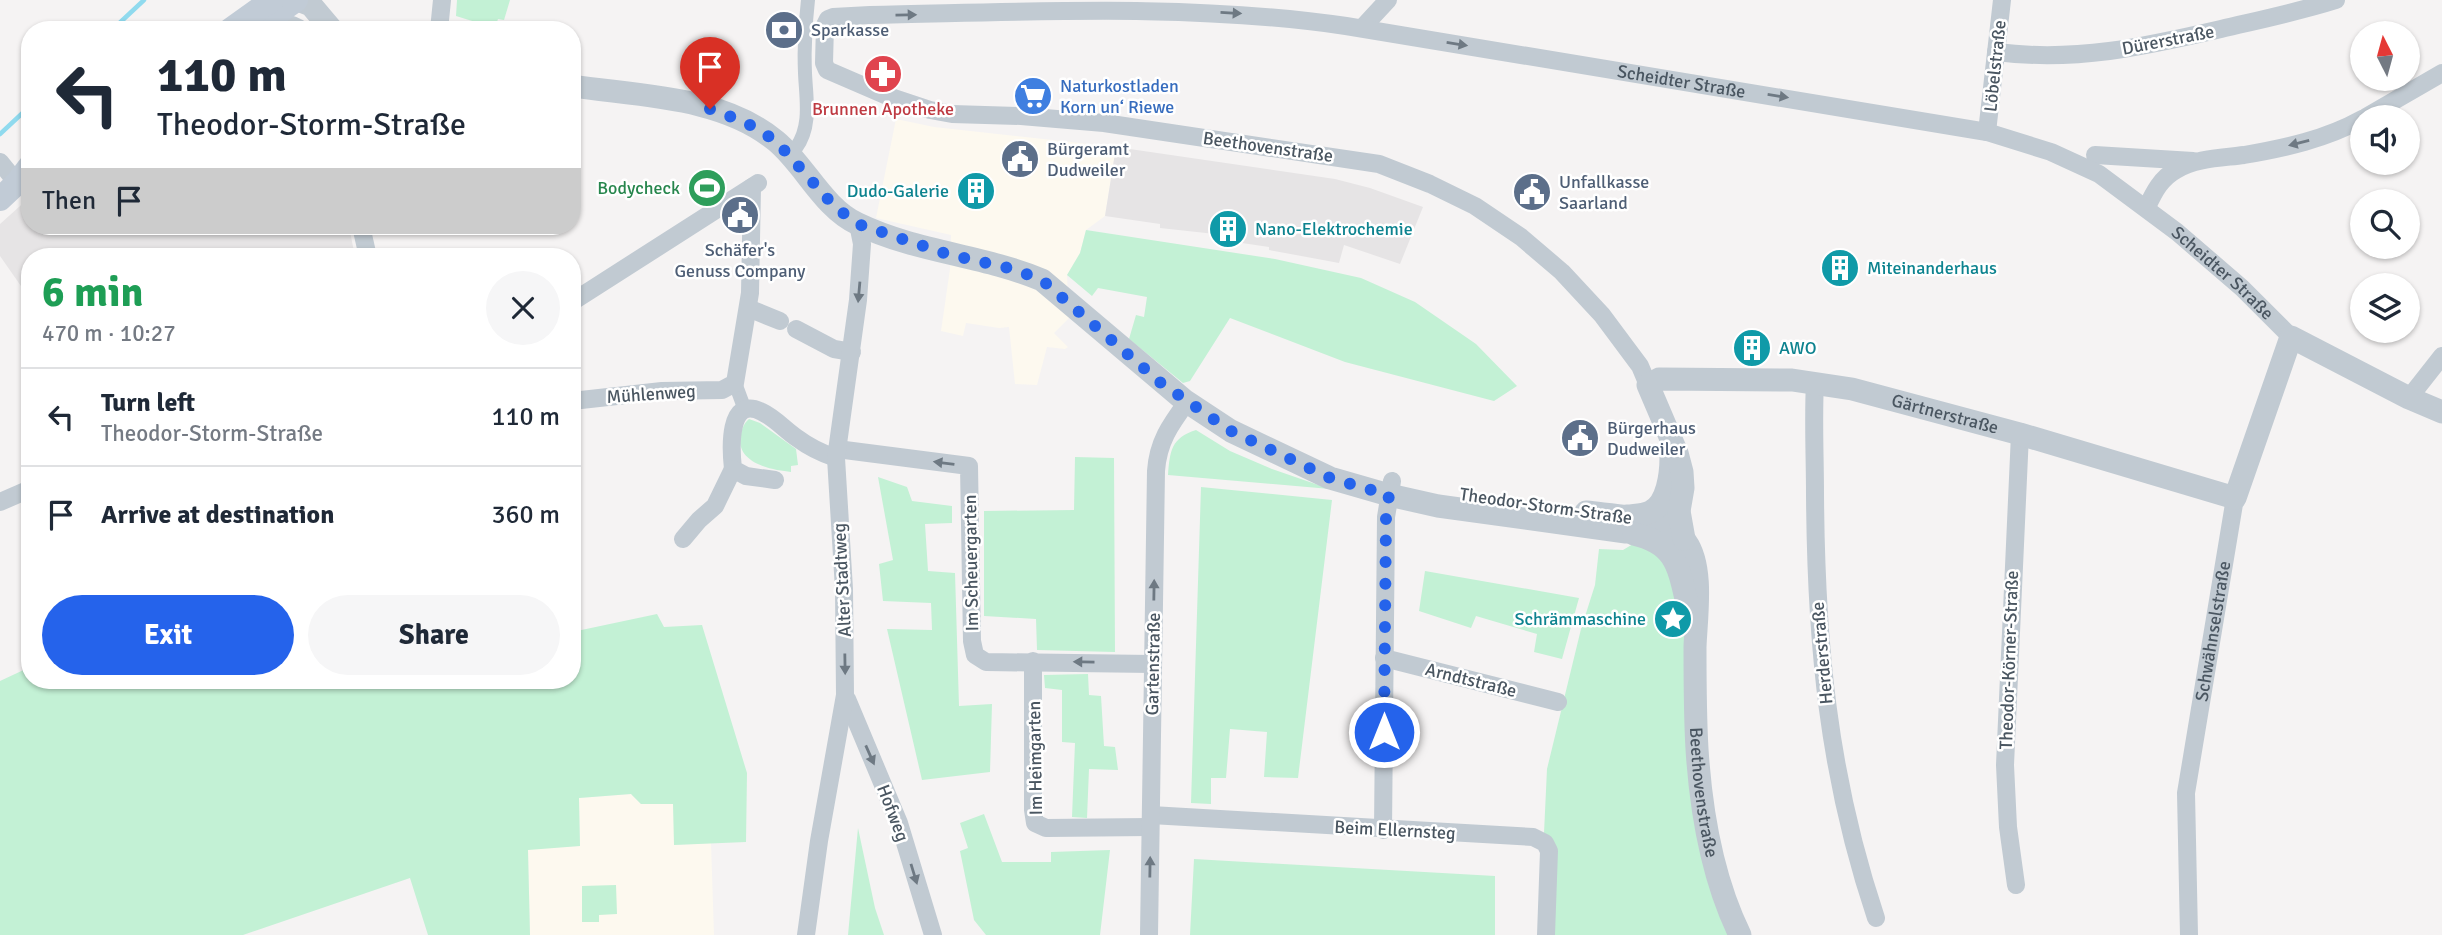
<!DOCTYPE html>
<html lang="en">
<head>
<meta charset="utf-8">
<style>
	:root { --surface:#fff; --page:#f6f6f7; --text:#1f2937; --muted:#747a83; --line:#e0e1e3; --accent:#2563eb }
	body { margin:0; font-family:Signika,sans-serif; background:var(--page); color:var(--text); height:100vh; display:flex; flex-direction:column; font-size:26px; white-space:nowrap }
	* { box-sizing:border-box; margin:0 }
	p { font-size:23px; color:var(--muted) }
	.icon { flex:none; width:38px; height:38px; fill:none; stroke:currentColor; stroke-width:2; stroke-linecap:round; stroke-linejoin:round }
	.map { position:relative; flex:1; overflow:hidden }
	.panel { position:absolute; left:21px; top:248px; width:560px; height:441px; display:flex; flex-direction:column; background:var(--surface); border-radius:28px; box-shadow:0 2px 5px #0004 }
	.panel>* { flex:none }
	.hud { position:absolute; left:21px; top:21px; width:560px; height:214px; border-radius:28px; box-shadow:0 2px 5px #0004; background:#fff; color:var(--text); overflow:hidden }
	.needle { width:46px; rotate:354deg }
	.fabs { position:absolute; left:2350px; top:21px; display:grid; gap:14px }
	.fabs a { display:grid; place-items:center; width:70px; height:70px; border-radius:50%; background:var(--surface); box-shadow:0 2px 5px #0004; font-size:35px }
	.pin { position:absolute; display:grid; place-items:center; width:60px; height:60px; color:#fff; margin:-72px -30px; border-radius:50% 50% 50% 0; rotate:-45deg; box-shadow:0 0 7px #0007 }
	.pin .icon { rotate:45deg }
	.me { position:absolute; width:77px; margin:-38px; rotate:0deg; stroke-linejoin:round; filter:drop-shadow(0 0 5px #0008) }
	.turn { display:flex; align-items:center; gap:24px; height:147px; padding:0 21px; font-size:32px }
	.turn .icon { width:91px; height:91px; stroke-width:2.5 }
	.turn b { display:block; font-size:49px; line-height:60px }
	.then { display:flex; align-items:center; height:66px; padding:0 21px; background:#0003; gap:14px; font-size:26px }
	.round { display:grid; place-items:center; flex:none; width:74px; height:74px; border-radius:37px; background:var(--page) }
	.head { display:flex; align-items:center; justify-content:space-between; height:119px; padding:0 21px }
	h1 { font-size:42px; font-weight:800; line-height:52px; color:#1e9e55 }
	.primary-button { display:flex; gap:14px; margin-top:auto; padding:14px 21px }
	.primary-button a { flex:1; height:80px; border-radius:42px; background:var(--accent); color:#fff; font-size:28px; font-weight:800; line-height:80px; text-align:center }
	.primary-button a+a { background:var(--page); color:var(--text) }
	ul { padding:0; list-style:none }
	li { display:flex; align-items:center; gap:21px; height:98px; padding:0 21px; border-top:2px solid var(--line) }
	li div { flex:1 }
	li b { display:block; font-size:26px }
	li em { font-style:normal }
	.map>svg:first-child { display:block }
</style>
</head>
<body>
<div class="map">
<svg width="2442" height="935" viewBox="0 0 2442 935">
	<rect width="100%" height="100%" fill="#f5f3f3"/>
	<!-- commercial -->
	<g fill="#fdf9ef">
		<polygon points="896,119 934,127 1116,147 1105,216 1086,230 1080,253 1067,275 1069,318 1054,333 1068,347 1065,349 1047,347 1037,385 1015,384 1009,327 999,328 966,323 963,336 941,331 950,269 951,235 876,218"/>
		<polygon points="631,794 641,804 673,803 675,845 711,843 714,935 530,935 528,849 580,846 579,798"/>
	</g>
	<!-- education -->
	<g fill="#e6e4e5">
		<polygon points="1116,147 1335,179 1370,188 1423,207 1400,264 1344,245 1339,263 1269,250 1269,247 1215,239 1215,234 1160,228 1160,224 1105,216"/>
		<polygon points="30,197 30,226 349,226 355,257 30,257 30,299 0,256 0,224"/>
	</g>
	<!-- green -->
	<g fill="#c3f1d5">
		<polygon points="457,0 510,0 504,20 498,19 495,28 456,16"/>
		<polygon points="1086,230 1275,259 1361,278 1415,302 1476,344 1517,386 1494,401 1345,362 1230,318 1190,381 1183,383 1129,339 1136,315 1144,317 1147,297 1098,288 1092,296 1067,275 1080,253"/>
		<path d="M749,419L760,423L796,449L798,465L791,466V472C772,470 739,464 740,439C741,431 743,424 749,419Z"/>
		<path d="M1196,430L1230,451L1272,469L1330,489L1168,475C1170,451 1171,438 1196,430Z"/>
		<polygon points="1075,457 1114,458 1115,652 1037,650 1036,619 984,616 984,511 1074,510"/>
		<polygon points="878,477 907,487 912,501 952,506 952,523 925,524 928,571 955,573 959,706 992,704 990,772 922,780 887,629 932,630 931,603 883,601 879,564 893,560"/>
		<polygon points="1201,487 1332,500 1298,778 1264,777 1267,732 1230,729 1226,778 1211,778 1211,804 1191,803"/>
		<polygon points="1633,544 1661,551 1682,606 1686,647 1731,935 1552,935 1544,833 1547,769 1581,629 1595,585 1599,549 1623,550"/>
		<polygon points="1425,571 1579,598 1562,659 1534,652 1537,634 1476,616 1471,628 1419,611"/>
		<polygon points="657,614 664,627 702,625 747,773 746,842 674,845 673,804 641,804 631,794 579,798 580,846 528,850 530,935 428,935 410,878 243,935 0,935 0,681 30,667 30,681 572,681 572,632"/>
		<polygon points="1088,674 1089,695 1101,696 1104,746 1115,747 1118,770 1089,769 1087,818 1072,817 1075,743 1062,742 1062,690 1045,688 1044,675"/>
		<polygon points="984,814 1002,862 1051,862 1051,852 1110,850 1100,935 986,935 974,920 960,851 968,848 960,823"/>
		<polygon points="858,828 875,908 884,935 848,935"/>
		<polygon points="1194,859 1495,876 1495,935 1190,935"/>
		<polygon points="616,885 617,914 599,915 599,922 582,922 582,886"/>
	</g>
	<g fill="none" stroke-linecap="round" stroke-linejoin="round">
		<!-- stream -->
		<g stroke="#90daee" stroke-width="4.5">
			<polyline points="112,30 144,0"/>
			<polyline points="0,134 30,106"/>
		</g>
		<!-- pedestrian -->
		<g stroke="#c1cad2" stroke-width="14">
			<path d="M796,148C812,126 806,98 805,73C804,49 805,24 808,0"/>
			<polyline points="735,383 745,410"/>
		</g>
		<!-- minor -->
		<g stroke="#c1cad2" stroke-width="18">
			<polyline points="1362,28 1388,0"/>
			<polyline points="439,30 442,0"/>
			<path d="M1996,52C2076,62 2143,47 2221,29C2259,20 2298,12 2336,0"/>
			<polyline points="2366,117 2442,73"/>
			<polyline points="1987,132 2002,0"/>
			<polyline points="2095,155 2193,161"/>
			<polyline points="0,162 17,183"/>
			<path d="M2147,207C2154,192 2161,178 2176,170C2196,158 2222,158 2244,155C2285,148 2326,139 2362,119"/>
			<polyline points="361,226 368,257"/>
			<polyline points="572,302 758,183"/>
			<polyline points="748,308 780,321"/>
			<polyline points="796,329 834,349 852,352"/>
			<path d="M1815,382C1813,419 1815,456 1815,494C1816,644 1828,775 1876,918"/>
			<path id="s1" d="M1648,385L1640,366L1602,315L1562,272L1521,237L1475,206L1430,184L1379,164L1104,123L1021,116L952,114L930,110L885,95L827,70L824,63L825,25L828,19L833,17L870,15C1029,12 1187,3 1346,26L1987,132L2051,152L2099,174L2177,232L2242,288L2291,337"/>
			<polyline points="2409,398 2442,356"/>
			<polyline points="572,401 662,391 722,390 735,383 750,293 752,187"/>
			<polyline points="837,449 969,466 972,641 975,655 986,662 1153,664"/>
			<path d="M775,480L746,476L733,469C731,451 727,394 762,412C775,418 785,430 797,438C809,447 821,453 836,458"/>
			<polyline points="0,502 30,489"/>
			<polyline points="683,539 699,520 715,506 733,469"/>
			<polyline points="1384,658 1558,702"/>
			<polyline points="1033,661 1033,810 1035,823 1046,828 1150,827"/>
			<polyline points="847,699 899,823 933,935"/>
			<polyline points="1151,815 1533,837 1545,843 1549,851 1546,935"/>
			<polyline points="1383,830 1386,517 1392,481"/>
			<polyline points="2016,885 2008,827 2005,765 2020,434"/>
			<polyline points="806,935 819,841 845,695 844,589 836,458 858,300 862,244 858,224"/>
			<path d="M1149,935L1156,471C1158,442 1170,425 1187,402"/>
			<path id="s2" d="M2189,935L2186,793L2235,498"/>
		</g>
		<!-- tertiary -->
		<g stroke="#c1cad2" stroke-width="23">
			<polyline points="298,0 311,5 332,30"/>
			<path d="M256,29C271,25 283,22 297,30"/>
			<path d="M572,86C639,96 722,96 776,141C805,165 823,208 858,224C916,252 982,255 1042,280L1184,400L1231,431L1330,478L1389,495L1438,506L1626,532C1646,533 1666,527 1679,511"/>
			<path id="s3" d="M1586,512C1615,516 1667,516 1686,542C1704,567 1696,618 1695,647C1695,681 1695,715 1697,749C1701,812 1712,878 1740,935"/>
			<path d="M1628,516C1635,515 1644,515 1650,512C1668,504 1671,473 1671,457"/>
			<path d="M1634,534C1673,543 1678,563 1686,599"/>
			<path id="s4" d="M1684,539L1679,511L1683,488L1682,472L1677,453L1648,385L1659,379L1792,380L1852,389L2020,434L2235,498L2291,337L2409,398L2442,412"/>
		</g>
		<!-- secondary -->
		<g stroke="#c1cbd6" stroke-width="24">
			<polyline points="261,25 296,0"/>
			<polyline points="230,30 272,0"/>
			<polyline points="0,199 17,183 30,166"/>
		</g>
	</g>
	<!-- one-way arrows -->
	<defs><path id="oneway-solid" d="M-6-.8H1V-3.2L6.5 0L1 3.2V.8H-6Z" transform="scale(1.75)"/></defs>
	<g fill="#6e7983">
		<use href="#oneway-solid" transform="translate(1231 13) rotate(3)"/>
		<use href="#oneway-solid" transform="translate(906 15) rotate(-1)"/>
		<use href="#oneway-solid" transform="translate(1457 44) rotate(9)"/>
		<use href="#oneway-solid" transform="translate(1778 96) rotate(9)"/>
		<use href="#oneway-solid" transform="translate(2299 143) rotate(166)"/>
		<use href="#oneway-solid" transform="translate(859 292) rotate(95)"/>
		<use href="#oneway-solid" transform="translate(944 463) rotate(-173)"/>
		<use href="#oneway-solid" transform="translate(1154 590) rotate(-89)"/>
		<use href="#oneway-solid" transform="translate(1084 662) rotate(-179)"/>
		<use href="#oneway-solid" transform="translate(845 664) rotate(89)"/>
		<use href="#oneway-solid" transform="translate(870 755) rotate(66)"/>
		<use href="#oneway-solid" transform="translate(1150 867) rotate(-89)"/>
		<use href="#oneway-solid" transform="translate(914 874) rotate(73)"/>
	</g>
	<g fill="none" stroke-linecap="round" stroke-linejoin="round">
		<!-- route -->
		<polyline stroke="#2563eb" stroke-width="12" stroke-dasharray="0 21.6" points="710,109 745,122 776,141 835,207 858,224 947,254 1013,269 1042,280 1161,383 1231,431 1330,478 1389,495 1386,517 1384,732"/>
	</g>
	<!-- icons -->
	<defs>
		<symbol id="bank-disc" viewBox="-11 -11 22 22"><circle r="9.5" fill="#5c6f8a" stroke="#fff"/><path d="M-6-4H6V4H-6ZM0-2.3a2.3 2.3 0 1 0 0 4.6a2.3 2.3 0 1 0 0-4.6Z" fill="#fff"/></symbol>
		<symbol id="pharmacy-disc" viewBox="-11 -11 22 22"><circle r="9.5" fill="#e0444e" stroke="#fff"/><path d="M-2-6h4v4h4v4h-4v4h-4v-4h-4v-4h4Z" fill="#fff"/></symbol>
		<symbol id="supermarket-disc" viewBox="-11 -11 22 22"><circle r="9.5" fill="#3f7fe0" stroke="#fff"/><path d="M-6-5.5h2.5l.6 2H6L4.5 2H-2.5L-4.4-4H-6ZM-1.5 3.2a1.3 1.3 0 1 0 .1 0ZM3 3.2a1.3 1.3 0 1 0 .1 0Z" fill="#fff"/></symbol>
		<symbol id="civic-disc" viewBox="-11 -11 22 22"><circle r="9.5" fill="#5c6f8a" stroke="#fff"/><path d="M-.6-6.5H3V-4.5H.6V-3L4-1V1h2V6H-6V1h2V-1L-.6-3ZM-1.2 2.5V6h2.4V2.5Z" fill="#fff"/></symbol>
		<symbol id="stadium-disc" viewBox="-11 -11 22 22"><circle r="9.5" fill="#2e9e5b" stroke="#fff"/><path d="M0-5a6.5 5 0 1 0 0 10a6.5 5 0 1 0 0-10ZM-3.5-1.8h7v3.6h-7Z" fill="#fff"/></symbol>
		<symbol id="building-disc" viewBox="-11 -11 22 22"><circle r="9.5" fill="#0f9aa8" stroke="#fff"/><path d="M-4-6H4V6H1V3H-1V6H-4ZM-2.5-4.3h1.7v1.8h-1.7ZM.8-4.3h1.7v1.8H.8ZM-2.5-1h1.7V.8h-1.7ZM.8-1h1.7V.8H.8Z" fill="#fff"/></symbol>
		<symbol id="sight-disc" viewBox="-11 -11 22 22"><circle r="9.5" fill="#0f9aa8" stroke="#fff"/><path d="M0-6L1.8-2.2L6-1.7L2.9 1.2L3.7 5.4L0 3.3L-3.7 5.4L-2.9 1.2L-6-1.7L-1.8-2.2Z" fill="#fff"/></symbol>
	</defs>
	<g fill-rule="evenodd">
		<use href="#bank-disc" x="762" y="8" width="44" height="44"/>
		<use href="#pharmacy-disc" x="861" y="52" width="44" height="44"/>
		<use href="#supermarket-disc" x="1011" y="74" width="44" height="44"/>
		<use href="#civic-disc" x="998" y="137" width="44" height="44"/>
		<use href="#stadium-disc" x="685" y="166" width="44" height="44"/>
		<use href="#building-disc" x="954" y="169" width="44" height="44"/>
		<use href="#civic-disc" x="1510" y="170" width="44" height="44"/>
		<use href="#civic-disc" x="718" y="193" width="44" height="44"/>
		<use href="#building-disc" x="1206" y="207" width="44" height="44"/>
		<use href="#building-disc" x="1818" y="246" width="44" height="44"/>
		<use href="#building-disc" x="1730" y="326" width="44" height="44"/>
		<use href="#civic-disc" x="1558" y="416" width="44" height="44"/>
		<use href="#sight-disc" x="1651" y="597" width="44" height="44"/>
	</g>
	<g text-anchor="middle" stroke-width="5" stroke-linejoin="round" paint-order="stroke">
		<!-- service labels -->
		<g font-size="18" fill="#4e5e75" stroke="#fff" text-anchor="start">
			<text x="811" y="36">Sparkasse</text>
			<text x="1047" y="155">Bürgeramt<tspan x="1047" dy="21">Dudweiler</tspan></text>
			<text x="1559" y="188">Unfallkasse<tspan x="1559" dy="21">Saarland</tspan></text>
			<text x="740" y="256" text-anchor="middle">Schäfer's<tspan x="740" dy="21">Genuss Company</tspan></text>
			<text x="1607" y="434">Bürgerhaus<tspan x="1607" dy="21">Dudweiler</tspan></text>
		</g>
		<!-- street labels -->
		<g font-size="18" fill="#4a5661" stroke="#fff">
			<text transform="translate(2168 40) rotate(-11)" y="6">Dürerstraße</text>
			<text transform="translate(1995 66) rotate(-84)" y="6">Löbelstraße</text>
			<text dy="6" stroke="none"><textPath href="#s1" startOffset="1832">Scheidter Straße</textPath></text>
			<text transform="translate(1268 147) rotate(8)" y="6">Beethovenstraße</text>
			<text dy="6" stroke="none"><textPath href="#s1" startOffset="2420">Scheidter Straße</textPath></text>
			<text transform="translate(651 394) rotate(-4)" y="6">Mühlenweg</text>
			<text dy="6" stroke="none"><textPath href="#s4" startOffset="464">Gärtnerstraße</textPath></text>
			<text transform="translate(1546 506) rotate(8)" y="6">Theodor-Storm-Straße</text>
			<text transform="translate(971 563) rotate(-91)" y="6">Im Scheuergarten</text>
			<text transform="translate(842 580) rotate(-93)" y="6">Alter Stadtweg</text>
			<text dy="6" stroke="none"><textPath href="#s2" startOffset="306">Schwähnselstraße</textPath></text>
			<text transform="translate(1822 653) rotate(-95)" y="6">Herderstraße</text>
			<text transform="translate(2009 660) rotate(-88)" y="6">Theodor-Körner-Straße</text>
			<text transform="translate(1153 664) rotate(-89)" y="6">Gartenstraße</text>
			<text transform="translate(1471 680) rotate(14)" y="6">Arndtstraße</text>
			<text transform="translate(1035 758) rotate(-91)" y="6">Im Heimgarten</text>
			<text dy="6" stroke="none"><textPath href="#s3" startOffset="360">Beethovenstraße</textPath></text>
			<text transform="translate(893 813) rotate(69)" y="6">Hofweg</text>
			<text transform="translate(1395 830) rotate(3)" y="6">Beim Ellernsteg</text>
		</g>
		<!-- shop labels -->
		<g font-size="18" fill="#366cbe" stroke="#fff" text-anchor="start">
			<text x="1060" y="92">Naturkostladen<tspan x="1060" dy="21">Korn un‘ Riewe</tspan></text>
		</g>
		<!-- health labels -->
		<g font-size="18" fill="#be3a42" stroke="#fff">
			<text x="883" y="115">Brunnen Apotheke</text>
		</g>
		<!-- leisure labels -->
		<g font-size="18" fill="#27864d" stroke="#fff" text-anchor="end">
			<text x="680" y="194">Bodycheck</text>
		</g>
		<!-- culture labels -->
		<g font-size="18" fill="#0d838f" stroke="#fff" text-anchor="start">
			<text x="949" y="197" text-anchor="end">Dudo-Galerie</text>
			<text x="1255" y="235">Nano-Elektrochemie</text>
			<text x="1867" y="274">Miteinanderhaus</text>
			<text x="1779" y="354">AWO</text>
			<text x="1646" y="625" text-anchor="end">Schrämmaschine</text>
		</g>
	</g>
</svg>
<div class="fabs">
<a><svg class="needle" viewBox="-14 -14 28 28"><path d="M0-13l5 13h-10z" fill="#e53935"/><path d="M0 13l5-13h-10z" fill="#747a83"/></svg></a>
<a><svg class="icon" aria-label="sound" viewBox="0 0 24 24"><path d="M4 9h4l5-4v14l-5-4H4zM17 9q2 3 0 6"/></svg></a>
<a><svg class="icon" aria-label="search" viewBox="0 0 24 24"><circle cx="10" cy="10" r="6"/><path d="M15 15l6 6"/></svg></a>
<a><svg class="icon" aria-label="layers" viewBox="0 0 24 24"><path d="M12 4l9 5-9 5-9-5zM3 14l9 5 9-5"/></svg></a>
</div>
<div class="pin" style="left:710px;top:109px;background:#d93025"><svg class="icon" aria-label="arrive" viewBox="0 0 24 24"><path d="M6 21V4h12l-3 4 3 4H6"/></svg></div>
<svg class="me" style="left:1384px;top:732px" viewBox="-20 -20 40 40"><circle r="17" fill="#2563eb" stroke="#fff" stroke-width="3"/><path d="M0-11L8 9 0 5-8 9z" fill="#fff"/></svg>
<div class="hud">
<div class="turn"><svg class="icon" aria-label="left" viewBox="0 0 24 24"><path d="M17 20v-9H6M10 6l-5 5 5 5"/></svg><div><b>110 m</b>Theodor-Storm-Straße</div></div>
<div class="then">Then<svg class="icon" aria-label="arrive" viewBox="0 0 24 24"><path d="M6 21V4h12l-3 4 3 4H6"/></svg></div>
</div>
<section class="panel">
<div class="head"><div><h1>6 min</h1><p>470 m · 10:27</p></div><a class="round"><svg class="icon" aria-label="close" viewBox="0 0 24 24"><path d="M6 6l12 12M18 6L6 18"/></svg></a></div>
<ul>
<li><svg class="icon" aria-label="left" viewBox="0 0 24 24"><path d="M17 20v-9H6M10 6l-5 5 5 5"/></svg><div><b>Turn left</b><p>Theodor-Storm-Straße</p></div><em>110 m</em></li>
<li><svg class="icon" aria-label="arrive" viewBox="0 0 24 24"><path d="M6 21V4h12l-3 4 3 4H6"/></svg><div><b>Arrive at destination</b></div><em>360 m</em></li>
</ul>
<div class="primary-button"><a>Exit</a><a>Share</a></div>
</section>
</div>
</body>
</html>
